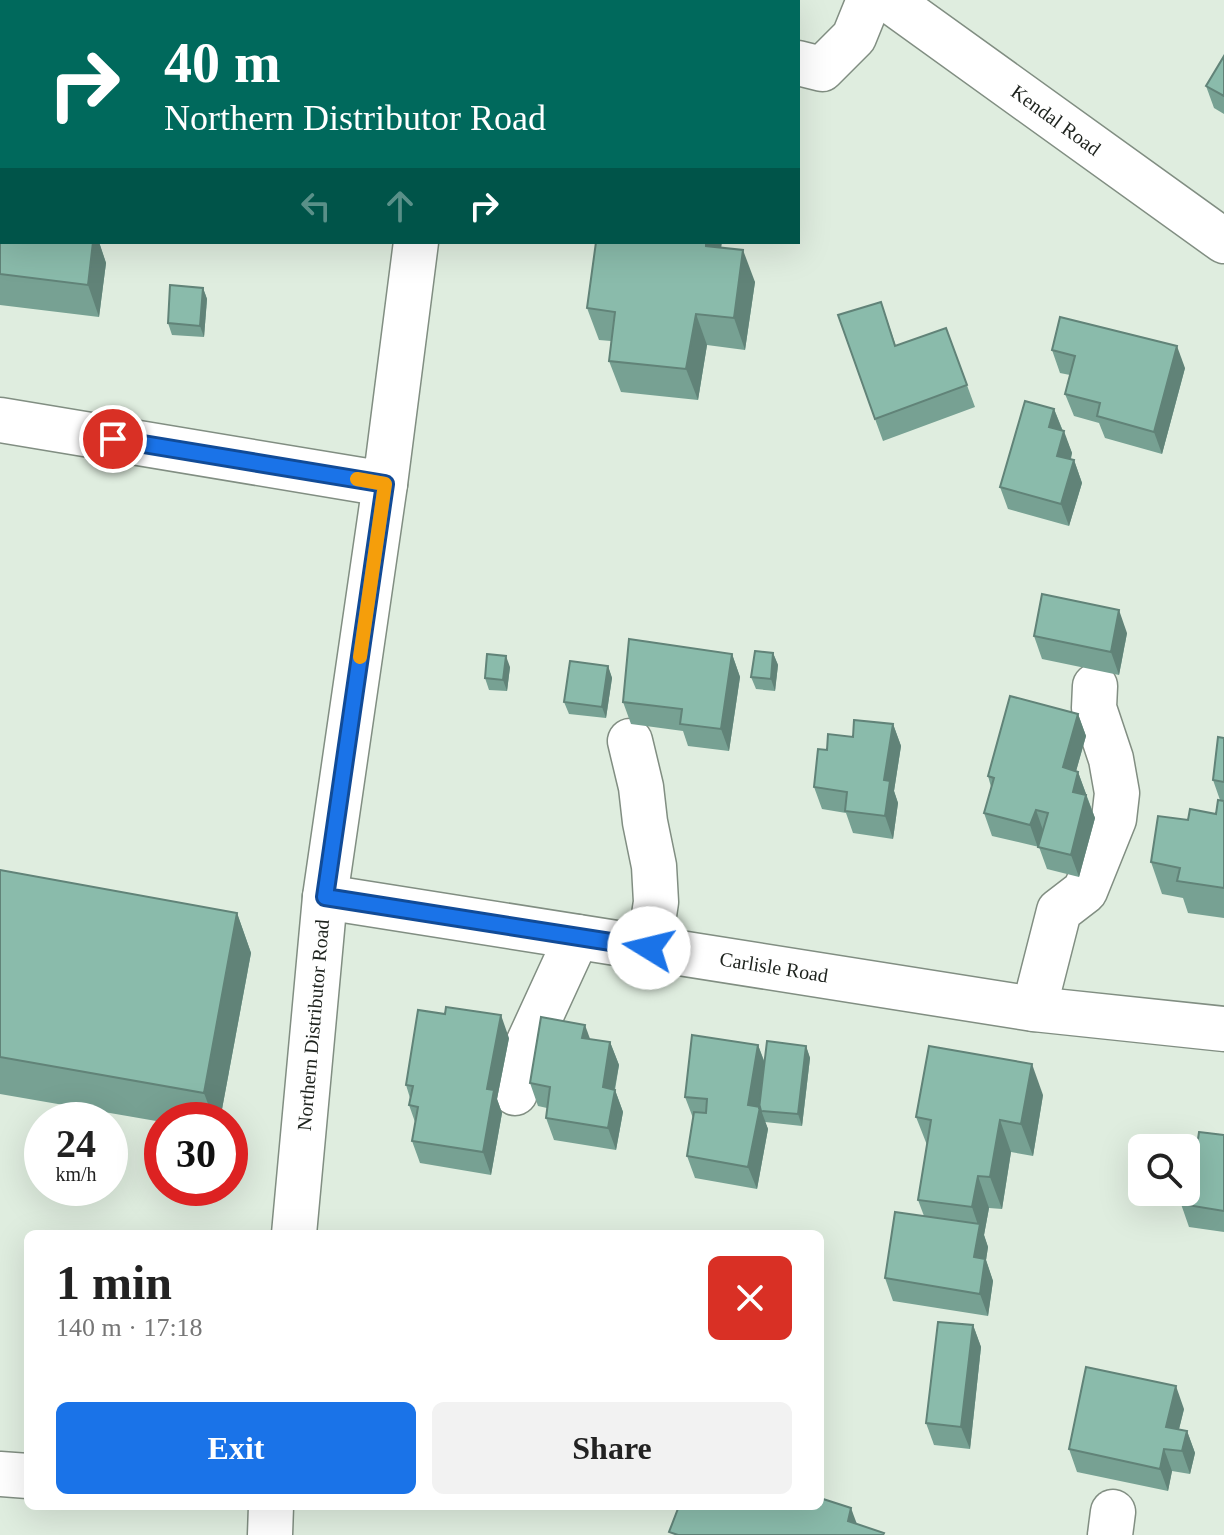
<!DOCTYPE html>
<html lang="en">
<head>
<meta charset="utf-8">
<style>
	:root { --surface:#fff; --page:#f2f2f2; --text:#222; --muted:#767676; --accent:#1a73e8 }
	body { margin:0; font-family:"Times New Roman",serif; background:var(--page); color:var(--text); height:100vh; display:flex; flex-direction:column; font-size:30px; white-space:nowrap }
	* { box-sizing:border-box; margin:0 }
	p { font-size:26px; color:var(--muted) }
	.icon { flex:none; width:44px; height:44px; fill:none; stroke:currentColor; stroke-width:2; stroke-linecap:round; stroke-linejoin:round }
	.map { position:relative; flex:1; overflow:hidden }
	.side { position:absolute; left:24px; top:1230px; width:800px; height:280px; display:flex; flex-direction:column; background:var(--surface); border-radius:12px; box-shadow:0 8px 32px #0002 }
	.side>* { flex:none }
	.guide { position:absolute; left:0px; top:0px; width:800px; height:244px; box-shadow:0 8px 32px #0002; background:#00695c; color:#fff; overflow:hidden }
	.buttons { position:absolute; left:1128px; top:1134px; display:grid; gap:16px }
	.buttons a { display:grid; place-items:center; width:72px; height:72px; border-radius:12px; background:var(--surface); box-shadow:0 8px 32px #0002; font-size:40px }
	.speed { position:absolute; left:24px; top:1102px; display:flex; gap:16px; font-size:40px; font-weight:700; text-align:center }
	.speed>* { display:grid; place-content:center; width:104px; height:104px; border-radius:50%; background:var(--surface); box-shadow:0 8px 32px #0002; line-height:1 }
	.speed small { font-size:20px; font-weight:400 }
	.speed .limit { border:12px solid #d22; background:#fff; color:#111 }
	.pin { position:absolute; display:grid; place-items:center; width:68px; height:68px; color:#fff; margin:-34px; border:4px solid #fff; border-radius:50%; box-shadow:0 2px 8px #0007 }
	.me { position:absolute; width:88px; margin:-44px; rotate:279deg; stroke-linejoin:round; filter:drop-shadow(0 0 6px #0008) }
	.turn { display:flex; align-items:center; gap:28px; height:168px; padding:0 32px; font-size:36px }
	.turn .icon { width:104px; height:104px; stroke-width:2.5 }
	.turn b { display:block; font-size:56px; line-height:68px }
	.lanes { display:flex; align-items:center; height:76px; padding:0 32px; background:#0003; justify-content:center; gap:40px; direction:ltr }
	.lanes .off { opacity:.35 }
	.round { display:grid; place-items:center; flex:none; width:84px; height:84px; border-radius:12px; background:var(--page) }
	.head { display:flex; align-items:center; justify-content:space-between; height:136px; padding:0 32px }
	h1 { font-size:48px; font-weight:800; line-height:60px }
	.action { display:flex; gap:16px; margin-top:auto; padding:16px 32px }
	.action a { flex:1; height:92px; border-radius:12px; background:var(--accent); color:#fff; font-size:32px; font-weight:800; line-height:92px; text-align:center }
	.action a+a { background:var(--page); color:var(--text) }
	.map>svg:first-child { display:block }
</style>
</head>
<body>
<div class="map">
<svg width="1224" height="1535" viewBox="0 0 1224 1535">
	<rect width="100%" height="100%" fill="#dfeddf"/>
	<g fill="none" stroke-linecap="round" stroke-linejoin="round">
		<defs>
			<g id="street">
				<polyline points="889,0 1224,241"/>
				<polyline points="798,63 822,69 854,37 869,0"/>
				<polyline points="630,741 641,787 645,822 654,866 656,902 649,948"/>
				<polyline points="325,897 1034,1009 1224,1029"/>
				<polyline points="1034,1009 1059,911 1085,891 1114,819 1117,793 1111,759 1094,708 1095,686"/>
				<polyline points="515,1093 515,1072 577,937"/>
				<polyline points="294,1234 325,897 385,484"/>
				<polyline points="0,1474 28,1476"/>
				<polyline points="270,1535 271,1506"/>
				<polyline points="1110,1535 1113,1512"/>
			</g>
			<g id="secondary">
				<polyline points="447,2 447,0"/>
				<polyline points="0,420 385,484 416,242"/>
			</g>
		</defs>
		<!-- street casing -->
		<use href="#street" stroke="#818e82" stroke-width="47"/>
		<!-- secondary casing -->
		<use href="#secondary" stroke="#818e82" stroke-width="47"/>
		<!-- street -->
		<use href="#street" stroke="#fff" stroke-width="44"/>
		<!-- secondary -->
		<use href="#secondary" stroke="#fff" stroke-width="44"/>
	</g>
	<!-- wall -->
	<g fill="#77a193">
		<polygon points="1224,56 1224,114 1214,108 1206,86"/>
		<rect x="0" y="75" width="2" height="46"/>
		<polygon points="0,159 2,242 99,242 106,263 99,317 0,305"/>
		<polygon points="721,248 755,282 745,350 707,345 698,400 621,392 609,361 611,341 599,340 587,308"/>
		<polygon points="203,288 207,299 204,337 172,335 168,323"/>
		<polygon points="881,302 896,346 946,328 975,407 883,441 875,419"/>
		<polygon points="1052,350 1185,368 1162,454 1105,438 1099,423 1074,416 1065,394 1070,375 1060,373"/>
		<polygon points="1054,409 1072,453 1071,459 1074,460 1082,483 1069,526 1008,509 1000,487"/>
		<polygon points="1127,633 1119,675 1042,659 1034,636"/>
		<polygon points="773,653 778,665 775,691 756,689 751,677"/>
		<polygon points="732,654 740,677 729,751 688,746 683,731 631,724 623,702"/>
		<polygon points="608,666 612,678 606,718 569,714 564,702"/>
		<polygon points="510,667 507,691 489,690 485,678"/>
		<polygon points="1078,714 1086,736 1076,771 1078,772 1095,818 1079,877 1047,869 1039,847 992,836 984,813 991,787 988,776"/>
		<polygon points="893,724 901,746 894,791 898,803 893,839 853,833 846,813 822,809 814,787 827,750 853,737"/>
		<polygon points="1224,738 1224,918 1188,913 1183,898 1162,894 1151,862 1188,820 1216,814 1220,800 1213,780"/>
		<polygon points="0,870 237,913 251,953 220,1120 162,1120 162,1122 0,1094"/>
		<polygon points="509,1038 497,1099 502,1113 491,1175 420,1163 412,1141 415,1122 409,1105 410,1098 406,1085"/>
		<polygon points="590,1039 610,1042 619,1065 615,1090 623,1112 616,1150 554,1140 546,1118 547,1108 538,1106 530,1083"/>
		<polygon points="758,1045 765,1063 806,1046 810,1058 802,1126 765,1122 768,1129 757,1189 695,1178 687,1156 693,1118 685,1097"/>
		<polygon points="1043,1095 1033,1156 1011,1152 1002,1209 989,1208 984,1235 988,1247 986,1260 993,1281 988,1316 893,1301 885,1278 924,1216 918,1200 927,1145 916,1117"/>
		<polygon points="1224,1135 1224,1232 1189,1227 1181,1204 1194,1167"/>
		<polygon points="973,1325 981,1347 970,1449 934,1445 926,1423"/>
		<polygon points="1184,1409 1179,1429 1187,1431 1195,1453 1190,1474 1172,1471 1168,1491 1077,1472 1069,1449"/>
	</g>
	<!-- shaded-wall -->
	<g fill="#618378">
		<polygon points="133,0 145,0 144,2 133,2"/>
		<polygon points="93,242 99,242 106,263 99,317 88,285"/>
		<polygon points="706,242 722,242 717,278 706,246"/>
		<polygon points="743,250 755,282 745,350 734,318"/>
		<polygon points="203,288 207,299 204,337 200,326"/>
		<polygon points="696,314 707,345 698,400 686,369"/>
		<polygon points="1177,346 1185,368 1162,454 1154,432"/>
		<polygon points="1054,409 1063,432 1049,427"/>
		<polygon points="1064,431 1072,453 1065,478 1057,456"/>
		<polygon points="1074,460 1082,483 1069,526 1061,504"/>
		<polygon points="1119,610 1127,633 1119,675 1111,652"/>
		<polygon points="773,653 778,665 775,691 771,679"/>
		<polygon points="732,654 740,677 729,751 721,729"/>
		<polygon points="506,656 510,667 507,691 503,680"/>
		<polygon points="608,666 612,678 606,718 602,707"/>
		<polygon points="1078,714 1086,736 1071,789 1063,767"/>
		<polygon points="893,724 901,746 894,791 898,803 893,839 885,816 884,780"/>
		<polygon points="1078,772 1086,794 1082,812 1086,795 1095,818 1079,877 1071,855 1073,792"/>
		<polygon points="1036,810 1044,833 1038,848 1030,825"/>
		<polygon points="237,913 251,953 220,1120 214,1120 204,1093"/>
		<polygon points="501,1015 509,1038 497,1099 502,1113 491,1175 483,1152 487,1089"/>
		<polygon points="585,1025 593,1047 582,1038"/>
		<polygon points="610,1042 619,1065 613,1097 615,1090 623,1112 616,1150 608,1128 603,1087"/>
		<polygon points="758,1045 766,1067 760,1107 768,1129 757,1189 748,1167 748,1105"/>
		<polygon points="806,1046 810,1058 802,1126 798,1114"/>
		<polygon points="1032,1064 1043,1095 1033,1156 1021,1124"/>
		<polygon points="1000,1120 1011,1152 1002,1209 990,1177"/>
		<polygon points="978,1176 989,1208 984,1235 988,1247 986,1260 993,1281 988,1316 980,1294 974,1257 979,1228 972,1207"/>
		<polygon points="973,1325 981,1347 970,1449 961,1427"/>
		<polygon points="1176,1386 1184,1409 1174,1449 1166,1427"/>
		<polygon points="1187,1431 1195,1453 1190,1474 1182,1451"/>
		<polygon points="1164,1449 1172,1471 1168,1491 1160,1469"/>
		<polygon points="851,1508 861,1535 848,1521"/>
	</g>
	<!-- building -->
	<g fill="#8abbab" stroke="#618378" stroke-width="2">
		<rect x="65" y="0" width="68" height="2"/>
		<rect x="605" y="0" width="71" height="2"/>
		<polygon points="1224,56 1224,96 1206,86"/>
		<rect x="0" y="75" width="2" height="35"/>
		<polygon points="0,159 2,159 2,242 93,242 88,285 0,274"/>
		<polygon points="596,242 706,242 706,246 743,250 734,318 696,314 686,369 609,361 615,312 587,308"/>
		<polygon points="170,285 203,288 200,326 168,323"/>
		<polygon points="881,302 895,346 946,328 967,385 875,419 838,315"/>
		<polygon points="1060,317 1177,346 1154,432 1097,416 1100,403 1065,394 1075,356 1052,350"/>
		<polygon points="1025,401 1054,409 1049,427 1064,431 1057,456 1074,460 1061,504 1000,487"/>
		<polygon points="1042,594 1119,610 1111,652 1034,636"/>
		<polygon points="629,639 732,654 721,729 680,724 682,709 623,702"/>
		<polygon points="755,651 773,653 771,679 751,677"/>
		<polygon points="487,654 506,656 503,680 485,678"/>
		<polygon points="570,661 608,666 602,707 564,702"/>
		<polygon points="1010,696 1078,714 1063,767 1078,772 1073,792 1086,795 1071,855 1038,847 1048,813 1036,810 1030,825 984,813 994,778 988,776"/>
		<polygon points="854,720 893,724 884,780 890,781 885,816 845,811 847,792 814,787 818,749 827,750 828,734 853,737"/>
		<polygon points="1218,737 1224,738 1224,782 1213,780"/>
		<polygon points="1218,800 1224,801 1224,888 1177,881 1180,868 1151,862 1158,816 1188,820 1190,809 1216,814"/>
		<polygon points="0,870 237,913 204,1093 0,1057"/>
		<polygon points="446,1007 501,1015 487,1089 494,1090 483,1152 412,1141 418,1107 409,1105 413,1086 406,1085 418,1010 445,1014"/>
		<polygon points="541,1017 585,1025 582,1038 610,1042 603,1087 615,1090 608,1128 546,1118 550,1087 530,1083"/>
		<polygon points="692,1035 758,1045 748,1105 760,1107 748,1167 687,1156 694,1112 706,1113 707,1099 685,1097"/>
		<polygon points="767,1041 806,1046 798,1114 761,1111 760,1107 759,1109"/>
		<polygon points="929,1046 1032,1064 1021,1124 1000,1120 990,1177 978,1176 972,1207 918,1200 931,1120 916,1117"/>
		<polygon points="1199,1132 1224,1135 1224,1211 1181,1204 1183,1192 1186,1192 1186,1166 1194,1167"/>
		<polygon points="895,1212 980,1224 974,1257 985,1259 980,1294 885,1278"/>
		<polygon points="938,1322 973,1325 961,1427 926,1423"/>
		<polygon points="1086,1367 1176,1386 1166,1427 1187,1431 1182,1451 1164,1449 1160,1469 1069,1449"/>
		<polygon points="820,1498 851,1508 848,1521 884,1533 883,1535 678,1535 669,1532 679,1506 820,1506"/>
	</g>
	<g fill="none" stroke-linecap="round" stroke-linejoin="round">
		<defs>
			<polyline id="route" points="113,439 385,484 325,897 649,948"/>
		</defs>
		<!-- route casing -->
		<use href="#route" stroke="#114b97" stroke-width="20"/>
		<!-- route -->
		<use href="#route" stroke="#1a73e8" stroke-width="14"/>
		<!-- slow -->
		<polyline stroke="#f59e0b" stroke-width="14" points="357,479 385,484 360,657"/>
	</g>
	<g text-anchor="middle" stroke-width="7" stroke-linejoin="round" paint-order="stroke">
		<!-- street labels -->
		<g font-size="20" fill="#1d221d" stroke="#fff">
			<text transform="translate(1056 120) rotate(36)" y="7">Kendal Road</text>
			<text transform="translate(774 967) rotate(9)" y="7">Carlisle Road</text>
			<text transform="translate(313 1025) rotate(-85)" y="7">Northern Distributor Road</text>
		</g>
	</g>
</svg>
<div class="buttons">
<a><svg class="icon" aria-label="search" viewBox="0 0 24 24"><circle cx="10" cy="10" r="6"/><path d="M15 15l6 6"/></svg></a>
</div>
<div class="speed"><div>24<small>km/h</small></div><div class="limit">30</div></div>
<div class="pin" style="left:113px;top:439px;background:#d93025"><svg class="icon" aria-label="arrive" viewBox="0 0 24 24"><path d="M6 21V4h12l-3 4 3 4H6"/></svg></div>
<svg class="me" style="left:649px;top:948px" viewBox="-20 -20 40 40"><circle r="19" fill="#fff"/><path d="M0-13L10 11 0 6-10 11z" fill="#1a73e8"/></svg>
<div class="guide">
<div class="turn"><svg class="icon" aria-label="right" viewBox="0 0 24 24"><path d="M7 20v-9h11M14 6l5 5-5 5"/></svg><div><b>40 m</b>Northern Distributor Road</div></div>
<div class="lanes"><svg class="icon off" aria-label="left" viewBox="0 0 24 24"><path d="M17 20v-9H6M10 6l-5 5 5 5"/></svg><svg class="icon off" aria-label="ahead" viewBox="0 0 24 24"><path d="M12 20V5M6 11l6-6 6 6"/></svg><svg class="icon" aria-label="right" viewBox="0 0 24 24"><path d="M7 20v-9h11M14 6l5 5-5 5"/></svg></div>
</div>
<section class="side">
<div class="head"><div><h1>1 min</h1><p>140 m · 17:18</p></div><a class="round" style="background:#d93025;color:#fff"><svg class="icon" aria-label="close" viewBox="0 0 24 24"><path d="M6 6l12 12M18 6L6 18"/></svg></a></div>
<div class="action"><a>Exit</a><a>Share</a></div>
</section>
</div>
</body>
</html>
